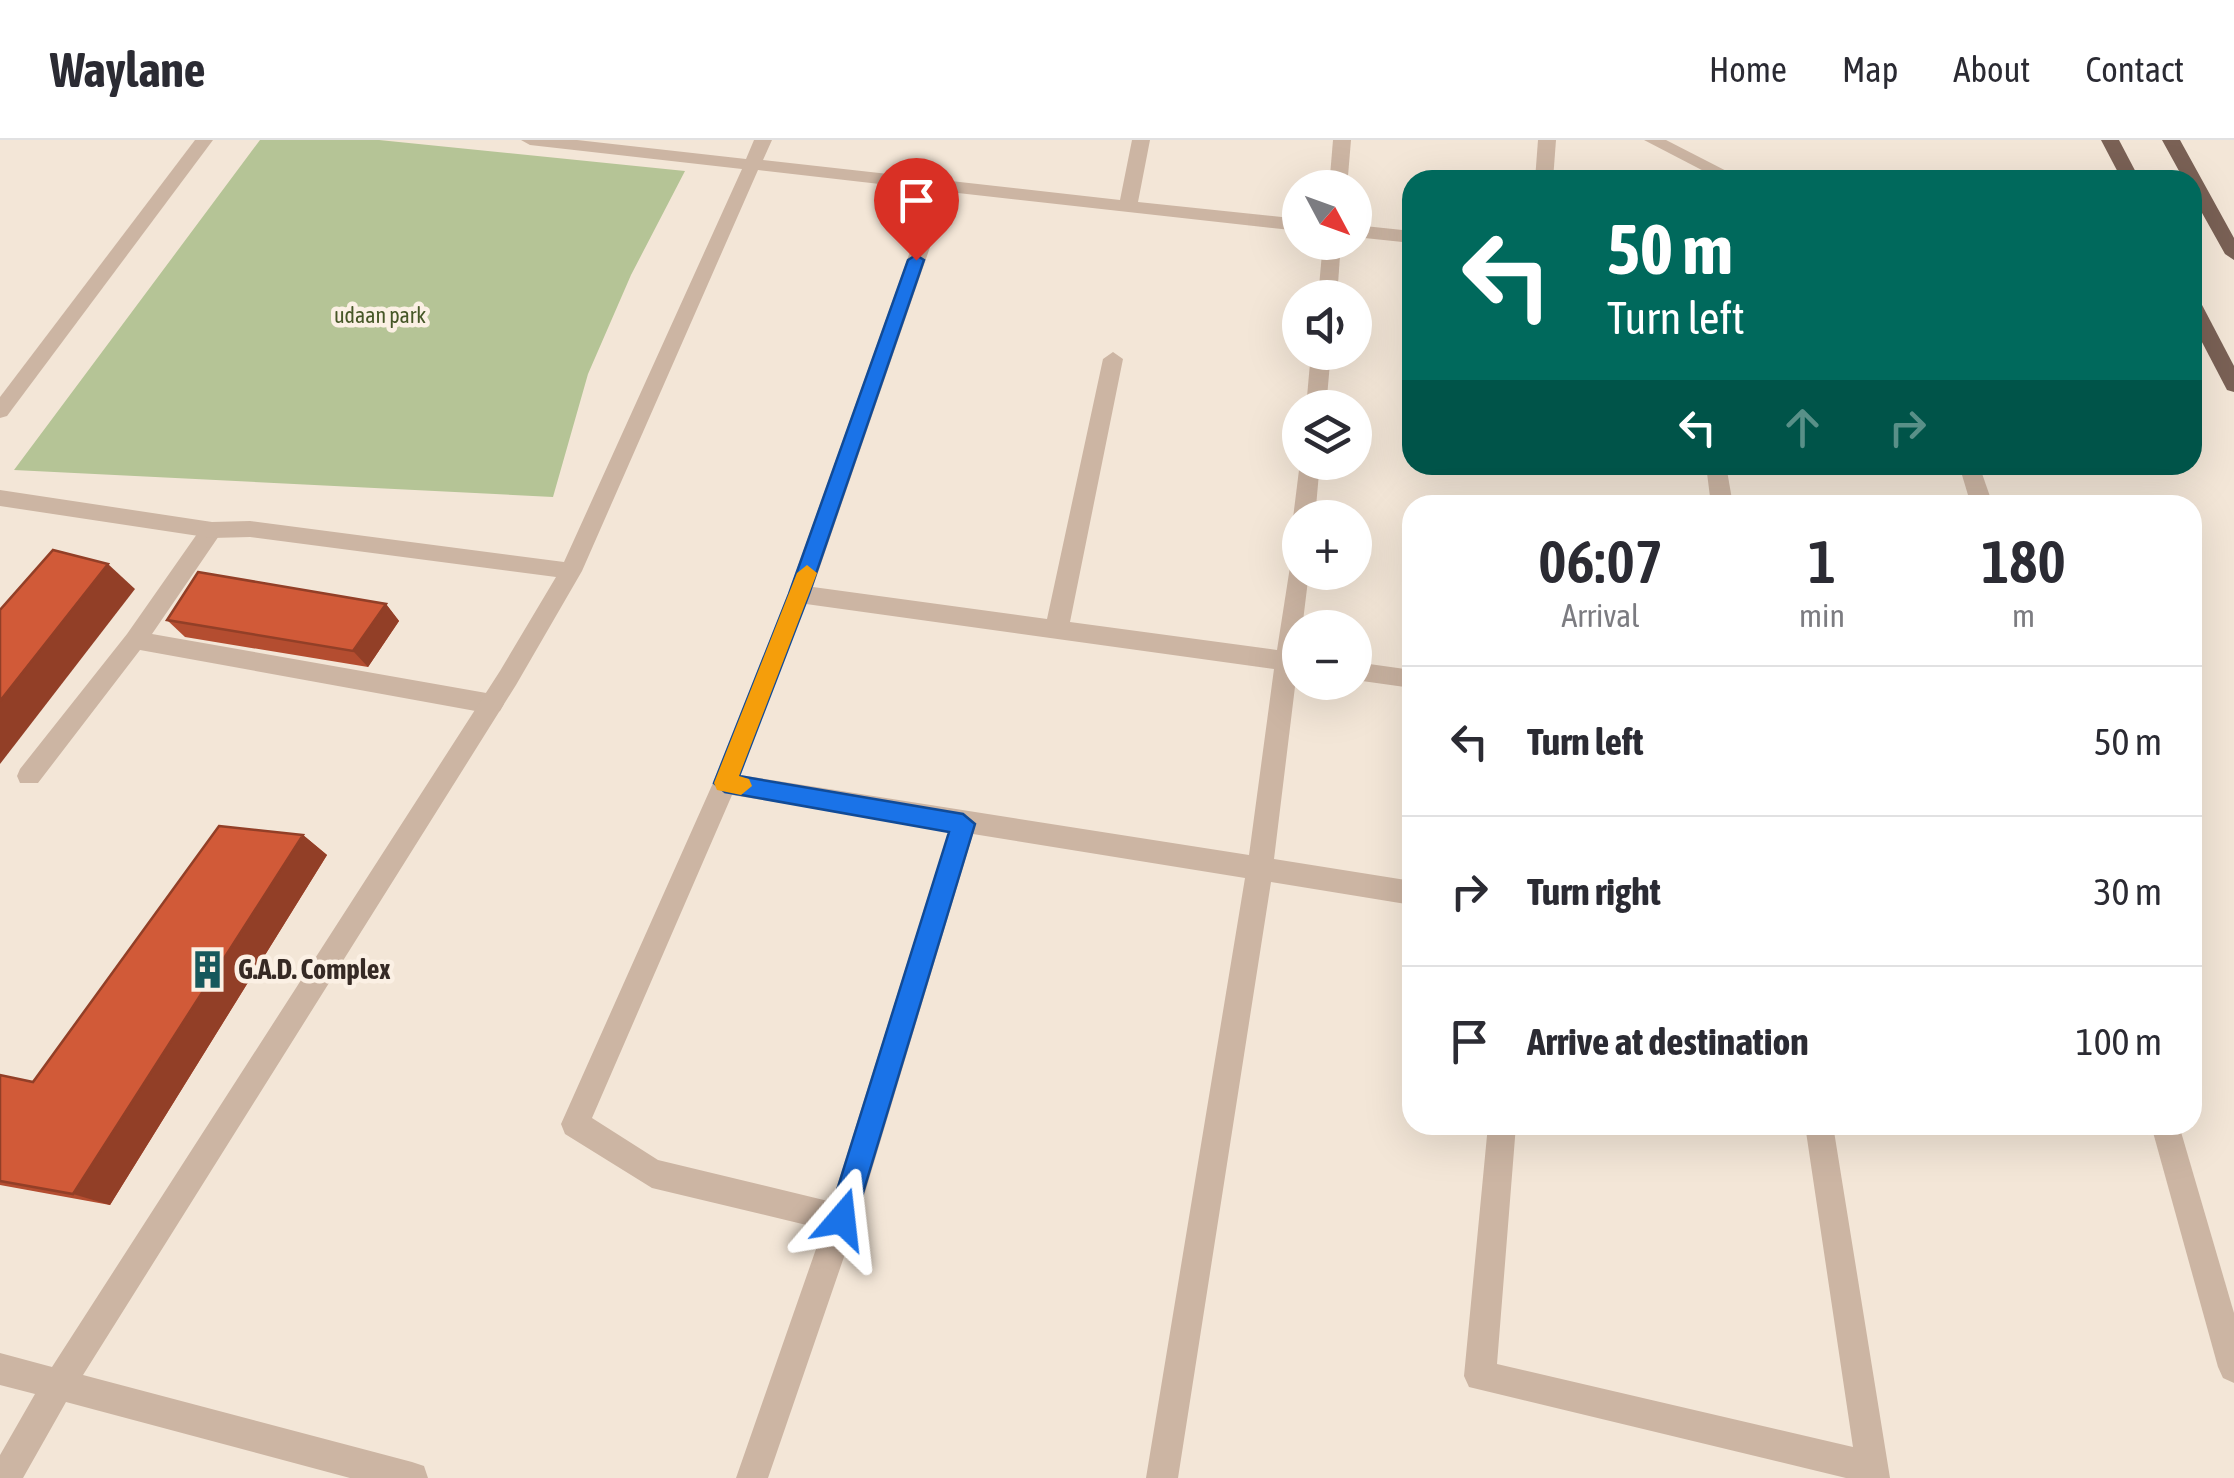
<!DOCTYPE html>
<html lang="en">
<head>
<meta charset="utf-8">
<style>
	:root { --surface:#fff; --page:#f7f7f7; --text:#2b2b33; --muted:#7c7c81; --line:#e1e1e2 }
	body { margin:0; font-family:"Asap Condensed",sans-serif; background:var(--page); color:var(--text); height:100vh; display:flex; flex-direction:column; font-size:38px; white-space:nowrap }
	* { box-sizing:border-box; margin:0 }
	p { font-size:32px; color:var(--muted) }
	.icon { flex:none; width:55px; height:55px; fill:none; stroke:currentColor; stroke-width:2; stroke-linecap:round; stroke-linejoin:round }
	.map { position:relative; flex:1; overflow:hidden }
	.sheet { position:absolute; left:1402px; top:355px; width:800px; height:640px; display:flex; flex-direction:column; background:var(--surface); border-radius:30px; box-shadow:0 10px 40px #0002 }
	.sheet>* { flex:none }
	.hud { position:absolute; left:1402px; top:30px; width:800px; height:305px; border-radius:30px; box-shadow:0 10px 40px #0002; background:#00695c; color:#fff; overflow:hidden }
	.needle { width:65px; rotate:131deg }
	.fabs { position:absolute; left:1282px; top:30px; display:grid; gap:20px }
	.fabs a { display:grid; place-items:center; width:90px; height:90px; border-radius:50%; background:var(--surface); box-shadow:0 10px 40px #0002; font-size:50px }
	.pin { position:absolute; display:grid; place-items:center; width:85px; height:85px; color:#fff; margin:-102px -42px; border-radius:50% 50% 50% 0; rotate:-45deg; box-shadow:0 0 10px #0007 }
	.pin .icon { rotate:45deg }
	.me { position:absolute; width:110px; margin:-55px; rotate:17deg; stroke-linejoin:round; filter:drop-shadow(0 0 8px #0008) }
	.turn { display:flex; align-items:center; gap:35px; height:210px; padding:0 40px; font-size:45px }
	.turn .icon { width:130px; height:130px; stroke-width:2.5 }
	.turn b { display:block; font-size:70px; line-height:85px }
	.lanes { display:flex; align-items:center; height:95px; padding:0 40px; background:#0003; justify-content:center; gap:50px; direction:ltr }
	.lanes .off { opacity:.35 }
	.eta { display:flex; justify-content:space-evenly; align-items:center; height:170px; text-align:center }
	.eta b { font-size:60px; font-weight:600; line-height:70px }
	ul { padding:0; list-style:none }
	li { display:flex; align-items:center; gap:30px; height:150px; padding:0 40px; border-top:2px solid var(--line) }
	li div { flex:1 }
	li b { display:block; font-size:38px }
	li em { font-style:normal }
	header { display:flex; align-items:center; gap:60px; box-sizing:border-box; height:140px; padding:0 50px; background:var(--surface); border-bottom:2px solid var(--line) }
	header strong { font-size:48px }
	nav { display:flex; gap:55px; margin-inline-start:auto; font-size:35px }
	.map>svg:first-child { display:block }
</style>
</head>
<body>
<header>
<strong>Waylane</strong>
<nav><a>Home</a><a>Map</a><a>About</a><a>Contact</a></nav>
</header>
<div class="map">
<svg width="2234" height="1338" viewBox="0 0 2234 1338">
	<rect width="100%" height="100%" fill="#f3e6d7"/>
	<!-- green -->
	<polygon fill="#b5c496" points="260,0 379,0 685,31 631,135 588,234 553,357 14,330"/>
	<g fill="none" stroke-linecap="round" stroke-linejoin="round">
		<!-- lane -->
		<polygon fill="#ccb5a3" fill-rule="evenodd" points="212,382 223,390 152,494 492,554 500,557 504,564 500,571 492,574 140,510 38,643 20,643 17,636 20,629 127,494 204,384"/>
		<!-- street -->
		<g fill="#ccb5a3" fill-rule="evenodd">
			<polygon points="195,0 213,0 7,276 0,278 0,257"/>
			<path d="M521,0H577L746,19L754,0H772L763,20L1120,60L1132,0H1150L1138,62L1300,79V91L949,52L813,447L1047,479L1103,219L1113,212L1123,219L1070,482L1277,510L1292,414L1300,412V432H1309L1274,719L1412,741V765L1271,742L1178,1338H1146L1245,738L973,694L857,1079L768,1338H736L823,1089L652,1048L565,994L561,984L713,643L788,454L932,50L758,30L582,431L516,545L83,1235L412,1322L424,1326L428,1338H350L66,1262L23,1338H0V1315L35,1254L0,1245V1213L52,1227L500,531L556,437L250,397L212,398L0,366V350L212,382L250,381L564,422L742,29L530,5ZM806,464L1274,529L1249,715L740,635ZM732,655L949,690L832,1062L658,1020L592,978Z"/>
			<polygon points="1333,0 1351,0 1347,48 1329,48"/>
			<polygon points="1538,0 1556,0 1553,40 1535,40"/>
			<polygon points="1644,0 1666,0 1744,40 1721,40"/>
			<polygon points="1355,85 1412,91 1412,103 1355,97"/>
			<polygon points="1323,102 1341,102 1337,158 1318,158"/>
			<polygon points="1311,212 1331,212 1326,268 1306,268"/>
			<polygon points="1300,322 1320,322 1315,378 1300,378 1300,385 1293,378"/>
			<polygon points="1706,325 1726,325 1733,365 1711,365"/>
			<polygon points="1959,325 1979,325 1993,365 1971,365"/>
			<polygon points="1355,522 1412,530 1412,548 1355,540"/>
			<polygon points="1488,985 1516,985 1497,1224 1853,1307 1805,985 1833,985 1890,1338 1846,1338 1469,1247 1464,1236"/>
			<polygon points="2151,985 2179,985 2234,1173 2234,1243 2223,1238 2218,1227"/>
		</g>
		<!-- primary -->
		<g fill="#7a6155" fill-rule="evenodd">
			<polygon points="2101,0 2119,0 2140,40 2122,40"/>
			<polygon points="2162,0 2180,0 2234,98 2234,120 2225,114 2192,55 2192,40 2184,40"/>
			<polygon points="2192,157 2201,163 2234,226 2234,252 2227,250 2192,183"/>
		</g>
	</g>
	<!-- wall -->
	<g fill="#b44d30">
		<polygon points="386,464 399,481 368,527 185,497 167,480"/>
		<polygon points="303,695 327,715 110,1065 0,1045 0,935 33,942"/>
	</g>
	<!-- shaded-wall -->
	<g fill="#923f27">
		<polygon points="108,424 135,449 0,624 0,561"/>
		<polygon points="386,464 399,481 368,527 353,511"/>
		<polygon points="303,695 327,715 110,1065 73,1054"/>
	</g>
	<!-- building -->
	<g fill="#d15a38" stroke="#923f27" stroke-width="2.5">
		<polygon points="53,410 108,424 0,561 0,470"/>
		<polygon points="198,432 386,464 353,511 167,480"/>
		<polygon points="219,686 303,695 73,1054 0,1041 0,935 33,942"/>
	</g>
	<!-- route -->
	<polygon fill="#1a73e8" stroke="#114b97" stroke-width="2.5" points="916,115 924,120 809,454 739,636 963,674 975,684 855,1079 851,1089 842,1093 832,1089 828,1079 949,692 725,652 714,643 789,454 908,120"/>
	<!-- slow -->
	<polygon fill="#f59e0b" points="807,425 817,433 739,636 749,639 752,646 741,655 717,650 714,643 797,433"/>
	<!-- icons -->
	<defs>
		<symbol id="building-bare" viewBox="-9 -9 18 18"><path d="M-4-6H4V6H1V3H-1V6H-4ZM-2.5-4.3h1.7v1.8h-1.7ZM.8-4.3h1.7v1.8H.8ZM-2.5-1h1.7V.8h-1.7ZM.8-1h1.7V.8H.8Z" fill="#17585c" stroke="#fbf0e4" stroke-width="2.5" paint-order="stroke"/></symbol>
	</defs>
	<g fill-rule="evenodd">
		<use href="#building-bare" x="180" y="802" width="55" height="55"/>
	</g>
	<g text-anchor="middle" stroke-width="9" stroke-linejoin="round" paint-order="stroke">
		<!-- far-park labels -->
		<g font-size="22" fill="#465727" stroke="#fbf0e4">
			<text x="380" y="183">udaan park</text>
		</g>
		<!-- poi labels -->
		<g font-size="28" font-weight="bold" fill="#362a25" stroke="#fbf0e4" text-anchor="start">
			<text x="238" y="839">G.A.D. Complex</text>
		</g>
	</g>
</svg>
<div class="fabs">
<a><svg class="needle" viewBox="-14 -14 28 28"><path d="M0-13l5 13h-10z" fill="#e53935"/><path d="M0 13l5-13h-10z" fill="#7c7c81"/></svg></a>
<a><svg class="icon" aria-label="sound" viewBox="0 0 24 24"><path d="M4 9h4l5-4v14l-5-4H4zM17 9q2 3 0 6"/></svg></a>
<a><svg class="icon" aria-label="layers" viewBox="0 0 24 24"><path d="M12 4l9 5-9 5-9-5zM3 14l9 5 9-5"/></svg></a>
<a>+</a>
<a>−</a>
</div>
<div class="pin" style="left:916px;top:120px;background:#d93025"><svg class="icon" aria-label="arrive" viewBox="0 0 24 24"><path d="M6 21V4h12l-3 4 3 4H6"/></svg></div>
<svg class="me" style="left:842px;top:1079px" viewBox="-20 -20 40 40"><path d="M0-17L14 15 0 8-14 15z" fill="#1a73e8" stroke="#fff" stroke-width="4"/></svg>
<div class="hud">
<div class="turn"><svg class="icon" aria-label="left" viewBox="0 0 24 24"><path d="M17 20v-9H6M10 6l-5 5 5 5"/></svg><div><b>50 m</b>Turn left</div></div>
<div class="lanes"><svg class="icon" aria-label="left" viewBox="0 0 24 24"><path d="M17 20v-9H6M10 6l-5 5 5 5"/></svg><svg class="icon off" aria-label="ahead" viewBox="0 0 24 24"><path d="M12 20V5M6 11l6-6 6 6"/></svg><svg class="icon off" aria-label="right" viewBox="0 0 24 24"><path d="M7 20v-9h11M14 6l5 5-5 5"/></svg></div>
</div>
<section class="sheet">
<div class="eta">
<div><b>06:07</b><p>Arrival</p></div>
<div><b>1</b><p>min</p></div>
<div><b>180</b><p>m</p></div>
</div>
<ul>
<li><svg class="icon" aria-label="left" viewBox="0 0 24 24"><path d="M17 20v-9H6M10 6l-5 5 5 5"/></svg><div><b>Turn left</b></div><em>50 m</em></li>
<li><svg class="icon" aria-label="right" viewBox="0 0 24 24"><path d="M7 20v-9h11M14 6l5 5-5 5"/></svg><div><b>Turn right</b></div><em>30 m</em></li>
<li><svg class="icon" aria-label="arrive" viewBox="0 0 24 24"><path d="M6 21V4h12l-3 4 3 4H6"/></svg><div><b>Arrive at destination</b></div><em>100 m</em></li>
</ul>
</section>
</div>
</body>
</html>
